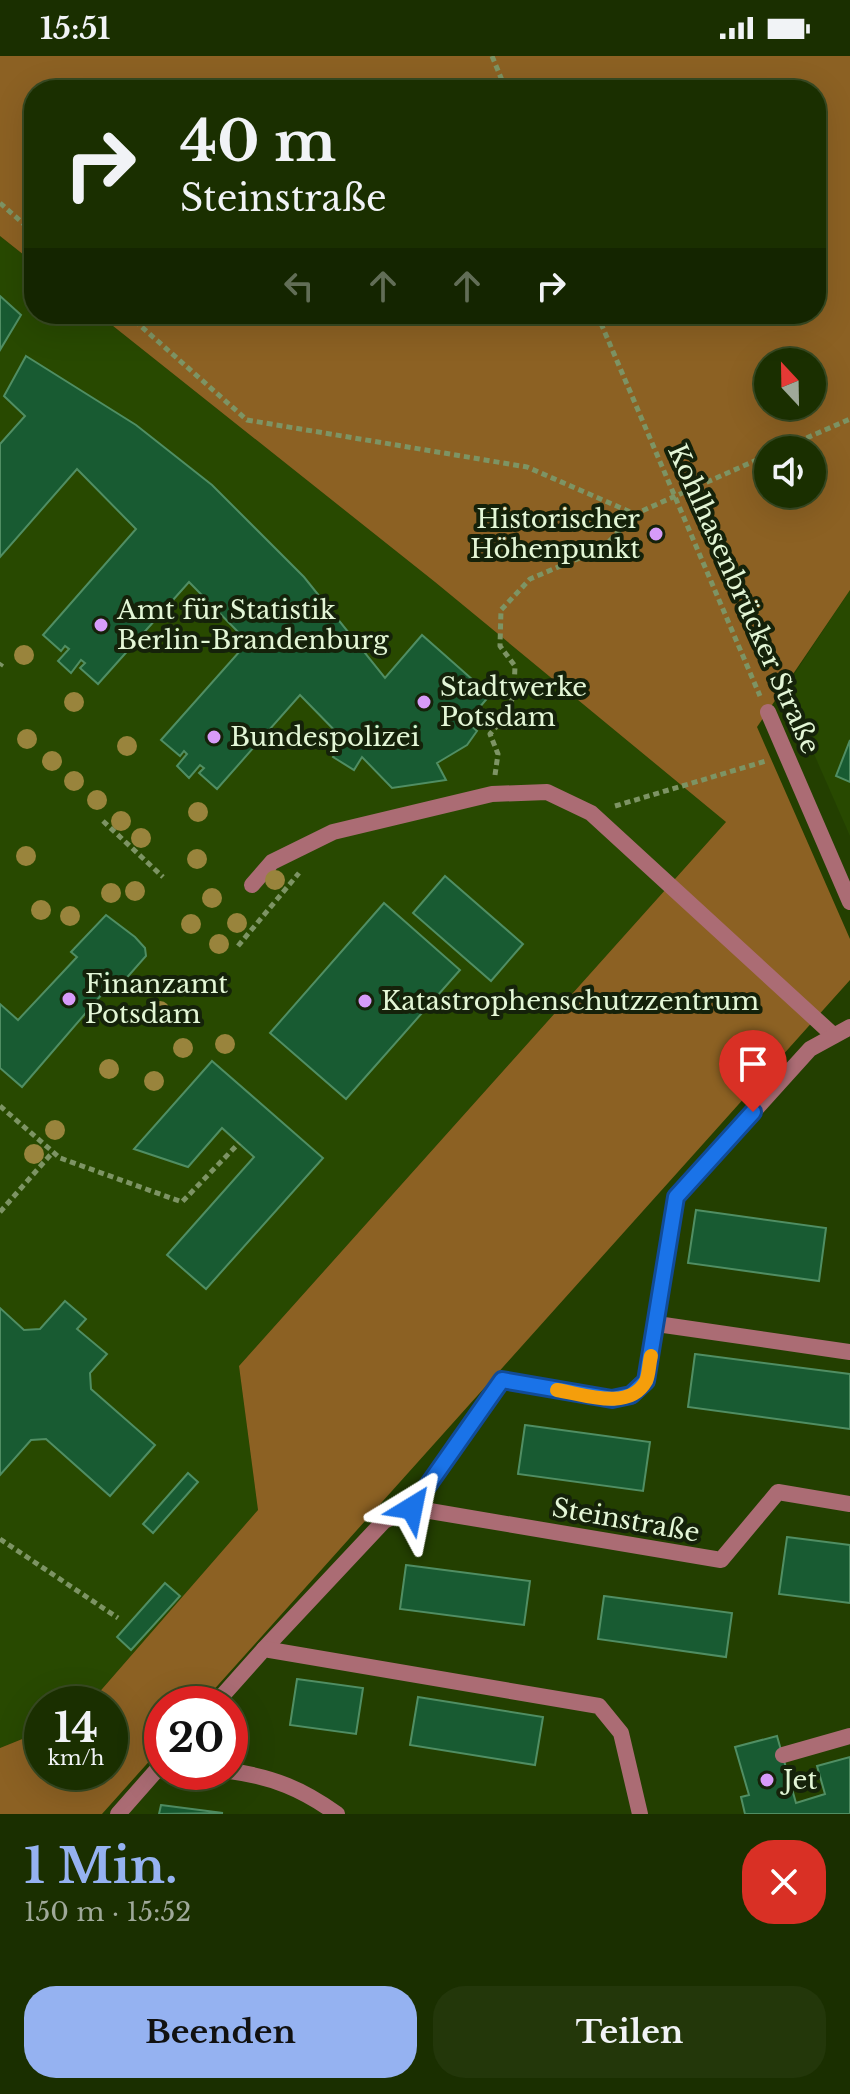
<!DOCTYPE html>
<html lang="de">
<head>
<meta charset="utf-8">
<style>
	:root { --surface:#1a2f00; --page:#23370a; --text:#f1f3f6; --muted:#9fa999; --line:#384a22; --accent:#95b2f1 }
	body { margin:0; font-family:"Libre Baskerville",serif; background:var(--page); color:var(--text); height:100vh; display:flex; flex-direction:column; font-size:30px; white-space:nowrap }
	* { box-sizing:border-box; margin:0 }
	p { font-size:26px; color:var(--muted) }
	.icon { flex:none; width:44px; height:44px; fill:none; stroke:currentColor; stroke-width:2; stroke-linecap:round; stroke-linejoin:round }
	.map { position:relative; height:1758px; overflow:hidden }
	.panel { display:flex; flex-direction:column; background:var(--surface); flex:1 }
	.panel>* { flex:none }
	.hud { position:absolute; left:24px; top:24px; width:802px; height:244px; border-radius:32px; box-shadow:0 8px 32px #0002,0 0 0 2px var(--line); background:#1a2f00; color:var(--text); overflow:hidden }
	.needle { width:52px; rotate:338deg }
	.fabs { position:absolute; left:754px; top:292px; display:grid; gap:16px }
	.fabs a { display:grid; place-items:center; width:72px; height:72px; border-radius:50%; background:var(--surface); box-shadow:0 8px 32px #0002,0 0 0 2px var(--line); font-size:40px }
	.speed { position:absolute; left:24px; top:1630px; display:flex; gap:16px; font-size:40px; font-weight:700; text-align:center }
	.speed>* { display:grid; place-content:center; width:104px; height:104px; border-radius:50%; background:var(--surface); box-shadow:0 8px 32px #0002,0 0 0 2px var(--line); line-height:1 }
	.speed small { font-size:20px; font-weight:400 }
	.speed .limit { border:12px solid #d22; background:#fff; color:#111 }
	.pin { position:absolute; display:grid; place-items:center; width:68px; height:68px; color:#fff; margin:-82px -34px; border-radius:50% 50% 50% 0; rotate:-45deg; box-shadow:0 0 8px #0007 }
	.pin .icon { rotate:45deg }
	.me { position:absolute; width:88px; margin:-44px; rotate:35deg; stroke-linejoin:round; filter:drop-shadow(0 0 6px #0008) }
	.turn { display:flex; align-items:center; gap:28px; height:168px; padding:0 24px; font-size:36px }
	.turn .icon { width:104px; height:104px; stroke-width:2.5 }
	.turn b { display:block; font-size:56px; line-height:68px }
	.lanes { display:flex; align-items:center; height:76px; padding:0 24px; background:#0003; justify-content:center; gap:40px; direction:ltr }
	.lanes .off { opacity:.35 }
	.round { display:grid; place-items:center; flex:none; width:84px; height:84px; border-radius:32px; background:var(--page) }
	.summary { display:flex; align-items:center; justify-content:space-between; height:136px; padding:0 24px }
	h1 { font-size:48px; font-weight:800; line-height:60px; color:var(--accent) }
	.action { display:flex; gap:16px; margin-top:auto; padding:16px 24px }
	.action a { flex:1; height:92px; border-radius:32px; background:var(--accent); color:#111; font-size:32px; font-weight:800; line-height:92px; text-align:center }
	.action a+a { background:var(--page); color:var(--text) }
	.status { display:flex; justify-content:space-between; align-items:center; height:56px; padding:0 40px; background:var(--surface); direction:ltr }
	.status svg { height:22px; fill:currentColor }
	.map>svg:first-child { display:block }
</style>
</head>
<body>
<div class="status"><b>15:51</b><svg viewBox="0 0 49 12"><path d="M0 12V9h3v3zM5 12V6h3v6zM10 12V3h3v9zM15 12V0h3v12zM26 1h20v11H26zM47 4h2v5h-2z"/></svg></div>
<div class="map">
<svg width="850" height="1758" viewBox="0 0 850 1758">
	<rect width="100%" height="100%" fill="#233f00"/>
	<!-- built -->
	<g fill="#284900">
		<polygon points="0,180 34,207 34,258 98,258 435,526 726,766 239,1310 258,1454 89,1648 42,1648 42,1675 0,1692"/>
		<polygon points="850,534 850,780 785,632"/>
	</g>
	<!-- forest -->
	<path fill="#8c6123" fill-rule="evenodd" d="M0,0H850V534L757,671L850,883V924L201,1648H162V1691L102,1758H0V1692L42,1675V1716H110V1648H89L258,1454L239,1310L726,766L435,526L98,258H816V34H34V207L0,180ZM768,306H812V350H768ZM768,394H812V438H768Z"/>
	<!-- building -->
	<g fill="#185b32" stroke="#508e63" stroke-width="2">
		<polygon points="0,240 21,259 0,294"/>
		<polygon points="26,300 136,369 212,429 304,521 385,622 422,579 490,639 467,666 477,675 467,689 437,707 446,724 392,732 362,701 354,714 333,701 344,684 300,639 217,733 199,717 204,712 200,709 189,722 177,710 187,698 184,695 180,700 161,684 248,586 189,526 98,628 80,612 85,607 81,604 71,617 58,605 69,593 65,590 61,595 43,579 136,473 77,413 0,501 0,388 25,360 4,340"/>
		<polygon points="850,684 850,726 836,720"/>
		<polygon points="445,820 523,888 491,925 413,857"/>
		<polygon points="384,847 460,914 346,1043 270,977"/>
		<polygon points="106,859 135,881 145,892 146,900 115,935 109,930 22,1031 0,1012 0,948 18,964 77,901 71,896"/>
		<polygon points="212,1005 323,1102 206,1233 167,1199 254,1101 222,1072 188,1111 134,1093"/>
		<polygon points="696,1154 826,1172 819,1225 688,1207"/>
		<polygon points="65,1245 86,1263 77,1273 107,1298 90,1317 91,1333 155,1389 110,1440 46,1383 31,1384 0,1419 0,1252 24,1274 40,1273"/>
		<polygon points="695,1298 850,1318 850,1373 688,1351"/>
		<polygon points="525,1369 650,1386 643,1435 518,1418"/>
		<polygon points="188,1417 198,1426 153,1477 143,1468"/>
		<polygon points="787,1481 850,1489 850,1547 779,1538"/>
		<polygon points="406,1509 530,1525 524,1569 400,1553"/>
		<polygon points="165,1527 180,1540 131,1594 117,1581"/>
		<polygon points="604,1540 732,1557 726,1601 598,1583"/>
		<polygon points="297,1623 363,1632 356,1678 290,1669"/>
		<polygon points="418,1641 543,1661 535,1709 410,1689"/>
		<polygon points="777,1680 796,1747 825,1738 817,1710 850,1701 850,1758 745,1758 741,1741 749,1739 735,1691"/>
		<polygon points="161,1749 223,1757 159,1758"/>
	</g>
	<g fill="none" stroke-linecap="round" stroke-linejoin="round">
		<!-- path -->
		<g stroke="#7d9464" stroke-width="5" stroke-dasharray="6 4" stroke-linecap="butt">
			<polyline points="492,0 506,34"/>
			<polyline points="0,147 34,177"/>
			<polyline points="127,258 247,364 527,411 635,458 768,399"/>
			<polyline points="597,258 760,640"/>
			<polyline points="779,394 850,363"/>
			<polyline points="0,610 2,607"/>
			<polyline points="495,719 498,698 490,678 509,656 514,634 515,610 500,590 501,554 530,523 603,492 635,458"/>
			<polyline points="615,750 766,705"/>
			<polyline points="103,765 163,821"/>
			<polyline points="238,890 299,817"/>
			<polyline points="0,1050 60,1102 182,1146 239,1087"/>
			<polyline points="0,1156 52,1097"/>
			<polyline points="0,1483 118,1562"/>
		</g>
		<!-- lane -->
		<g stroke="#ab6c74" stroke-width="16">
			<polyline points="768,656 850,846"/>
			<polyline points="252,829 272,806 333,776 492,738 547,736 591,757 832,978"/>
			<polyline points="657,1268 850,1296"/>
			<polyline points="412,1452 502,1324 612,1343 631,1339 646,1325 676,1141 810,993 850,971"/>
			<polyline points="264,1593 384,1465 412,1452 721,1504 778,1436 850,1448"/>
			<polyline points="215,1648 264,1593 599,1650 621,1677 640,1758"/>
			<polyline points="783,1699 850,1680"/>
			<path d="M230,1715C273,1721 302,1733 337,1758"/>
			<polyline points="118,1758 162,1708"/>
		</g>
	</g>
	<!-- trees -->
	<g fill="#99843c">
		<circle cx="24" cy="599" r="10"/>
		<circle cx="74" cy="646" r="10"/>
		<circle cx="27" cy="683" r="10"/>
		<circle cx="127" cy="690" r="10"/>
		<circle cx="52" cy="705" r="10"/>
		<circle cx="74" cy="725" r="10"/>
		<circle cx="97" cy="744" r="10"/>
		<circle cx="198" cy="756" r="10"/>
		<circle cx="121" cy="765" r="10"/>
		<circle cx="141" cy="782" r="10"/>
		<circle cx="26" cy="800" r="10"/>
		<circle cx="197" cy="803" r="10"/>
		<circle cx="275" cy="824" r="10"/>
		<circle cx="135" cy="835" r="10"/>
		<circle cx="111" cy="837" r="10"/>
		<circle cx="212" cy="842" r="10"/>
		<circle cx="41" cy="854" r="10"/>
		<circle cx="70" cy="860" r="10"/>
		<circle cx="237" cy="867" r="10"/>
		<circle cx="191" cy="868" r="10"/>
		<circle cx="219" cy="888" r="10"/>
		<circle cx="160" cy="955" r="10"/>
		<circle cx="225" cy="988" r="10"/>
		<circle cx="183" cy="992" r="10"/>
		<circle cx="109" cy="1013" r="10"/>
		<circle cx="154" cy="1025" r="10"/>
		<circle cx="55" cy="1074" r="10"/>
		<circle cx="34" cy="1098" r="10"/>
	</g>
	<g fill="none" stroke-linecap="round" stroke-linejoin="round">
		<defs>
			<polyline id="route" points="412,1452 502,1324 612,1343 631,1339 646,1325 676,1141 753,1056"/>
		</defs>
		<!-- route casing -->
		<use href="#route" stroke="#114b97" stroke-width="20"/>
		<!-- route -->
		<use href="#route" stroke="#1a73e8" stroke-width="14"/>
		<!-- slow -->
		<path stroke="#f59e0b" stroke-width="14" d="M557,1334C583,1338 629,1356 646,1325C649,1319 649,1307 651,1300"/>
	</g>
	<!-- markers -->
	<g fill="#d79bf9" stroke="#15220a" stroke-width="3">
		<circle cx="656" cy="478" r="8"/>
		<circle cx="101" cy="569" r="8"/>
		<circle cx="424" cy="646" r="8"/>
		<circle cx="214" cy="681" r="8"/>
		<circle cx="69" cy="943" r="8"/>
		<circle cx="365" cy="945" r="8"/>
		<circle cx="767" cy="1724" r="8"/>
	</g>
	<g text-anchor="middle" stroke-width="8" stroke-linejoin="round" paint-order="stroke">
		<!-- poi labels -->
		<g font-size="26" fill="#e3f6d6" stroke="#15220a" text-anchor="start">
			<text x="640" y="472" text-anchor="end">Historischer<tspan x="640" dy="30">Höhenpunkt</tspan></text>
			<text x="117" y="563">Amt für Statistik<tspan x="117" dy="30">Berlin-Brandenburg</tspan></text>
			<text x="440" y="640">Stadtwerke<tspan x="440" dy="30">Potsdam</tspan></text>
			<text x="230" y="690">Bundespolizei</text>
			<text x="85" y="937">Finanzamt<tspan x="85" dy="30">Potsdam</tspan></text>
			<text x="381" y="954">Katastrophenschutzzentrum</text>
			<text x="783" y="1733">Jet</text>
		</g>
		<!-- street labels -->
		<g font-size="26" fill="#e3f6d6" stroke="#15220a">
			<text transform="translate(744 543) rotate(66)" y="9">Kohlhasenbrücker Straße</text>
			<text transform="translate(626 1464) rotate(10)" y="9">Steinstraße</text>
		</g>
	</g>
</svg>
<div class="fabs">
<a><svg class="needle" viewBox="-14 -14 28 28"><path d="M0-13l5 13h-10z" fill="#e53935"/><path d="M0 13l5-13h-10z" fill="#9fa999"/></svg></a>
<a><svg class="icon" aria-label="sound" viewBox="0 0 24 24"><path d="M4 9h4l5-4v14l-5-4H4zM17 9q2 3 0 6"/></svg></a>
</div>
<div class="speed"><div>14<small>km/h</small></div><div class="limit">20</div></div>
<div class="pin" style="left:753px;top:1056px;background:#d93025"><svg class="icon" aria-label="arrive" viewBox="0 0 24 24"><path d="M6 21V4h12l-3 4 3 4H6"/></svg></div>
<svg class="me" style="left:412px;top:1452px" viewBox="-20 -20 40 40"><path d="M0-17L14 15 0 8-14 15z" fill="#1a73e8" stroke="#fff" stroke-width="4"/></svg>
<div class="hud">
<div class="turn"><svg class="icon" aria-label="right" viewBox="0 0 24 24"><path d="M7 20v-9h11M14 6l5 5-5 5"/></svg><div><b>40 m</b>Steinstraße</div></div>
<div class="lanes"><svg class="icon off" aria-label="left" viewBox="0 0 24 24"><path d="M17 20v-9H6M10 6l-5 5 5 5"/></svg><svg class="icon off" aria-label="ahead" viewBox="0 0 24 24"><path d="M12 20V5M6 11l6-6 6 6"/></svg><svg class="icon off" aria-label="ahead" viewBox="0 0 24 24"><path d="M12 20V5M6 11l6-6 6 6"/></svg><svg class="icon" aria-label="right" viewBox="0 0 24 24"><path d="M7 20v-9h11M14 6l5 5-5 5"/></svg></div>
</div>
</div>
<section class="panel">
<div class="summary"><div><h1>1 Min.</h1><p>150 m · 15:52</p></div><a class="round" style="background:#d93025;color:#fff"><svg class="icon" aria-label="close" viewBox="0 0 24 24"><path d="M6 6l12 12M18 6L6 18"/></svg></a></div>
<div class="action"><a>Beenden</a><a>Teilen</a></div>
</section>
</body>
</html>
